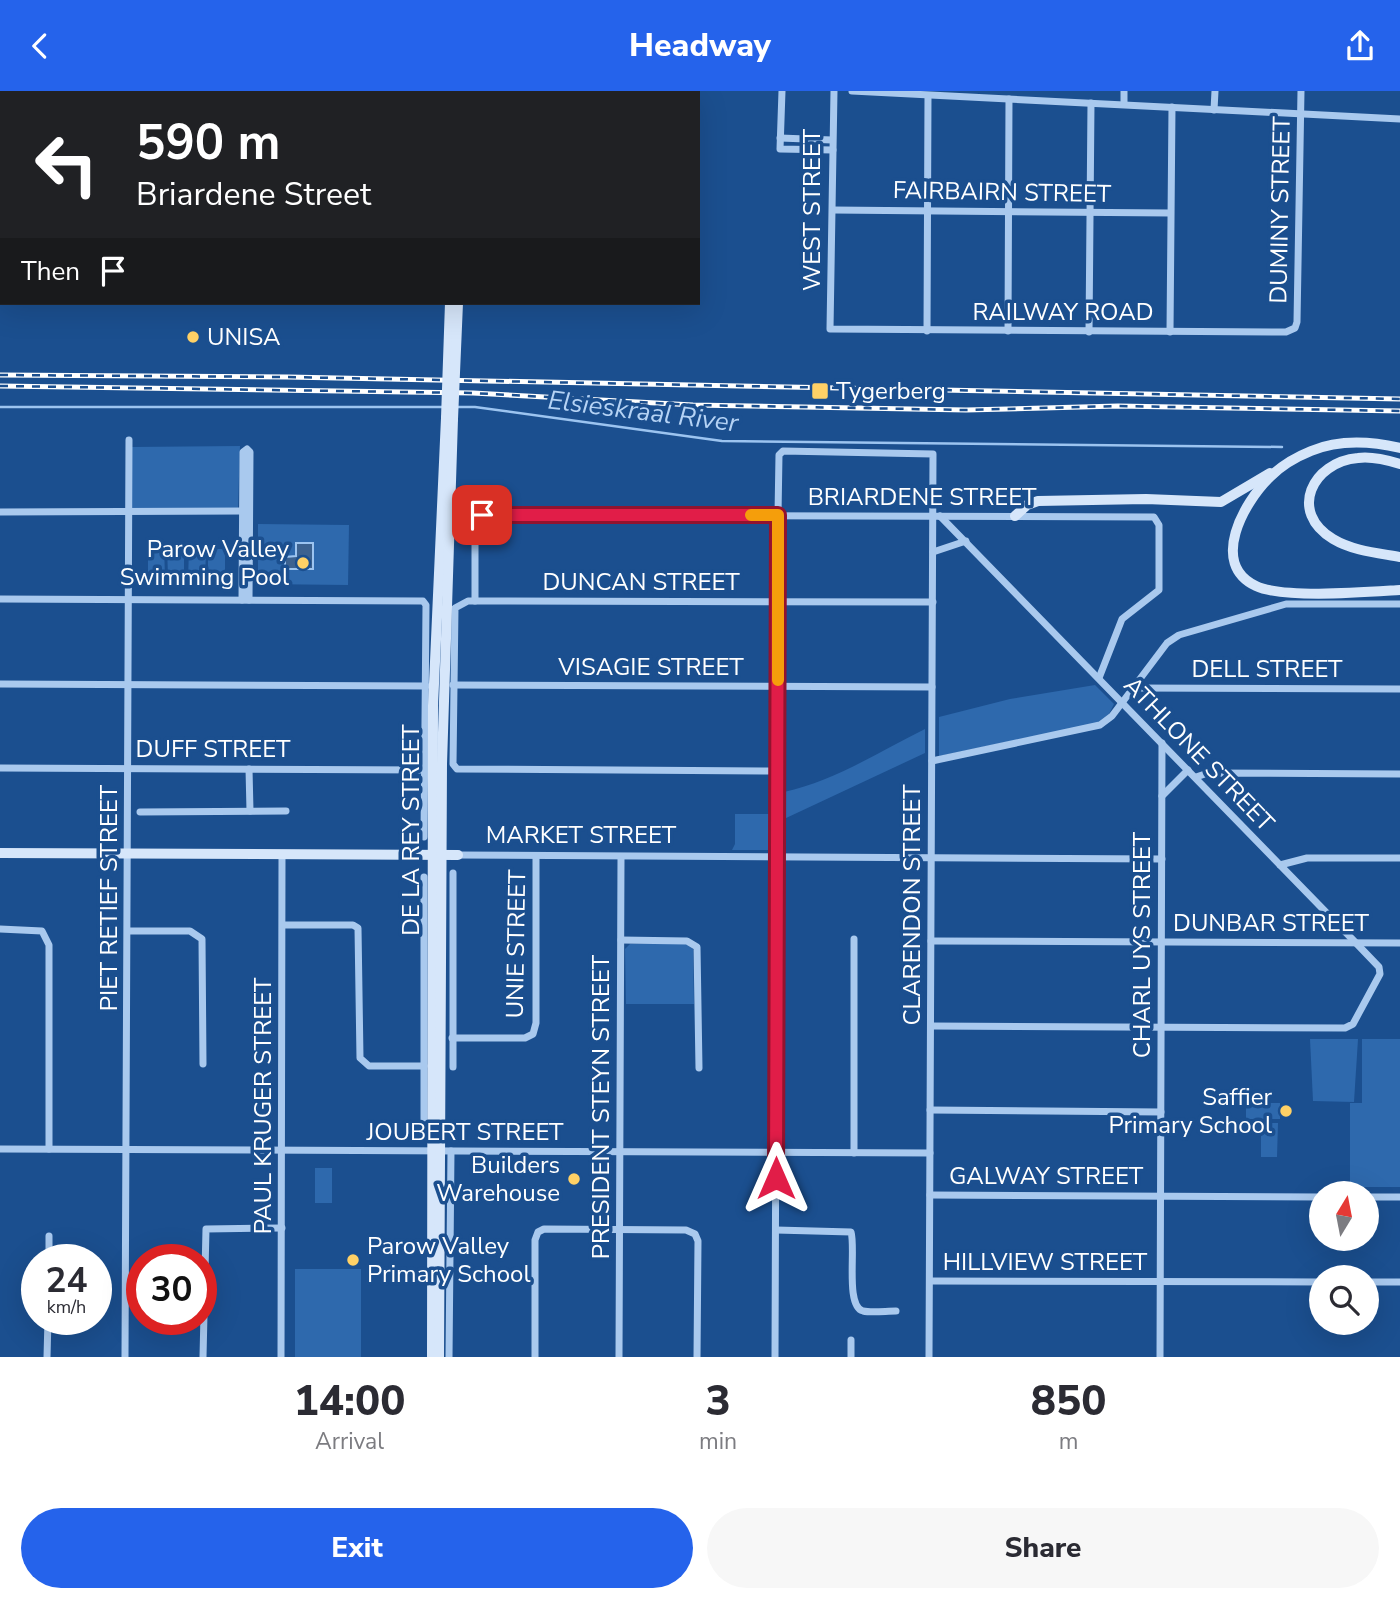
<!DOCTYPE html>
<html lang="en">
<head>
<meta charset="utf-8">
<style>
	:root { --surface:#fff; --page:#f7f7f7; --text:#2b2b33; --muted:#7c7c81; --accent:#2563eb }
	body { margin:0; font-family:"Nunito Sans",sans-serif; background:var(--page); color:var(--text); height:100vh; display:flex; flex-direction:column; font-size:26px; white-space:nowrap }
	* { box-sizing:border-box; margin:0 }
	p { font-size:23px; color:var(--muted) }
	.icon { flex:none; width:38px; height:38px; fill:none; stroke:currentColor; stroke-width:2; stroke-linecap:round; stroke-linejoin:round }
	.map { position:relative; height:1266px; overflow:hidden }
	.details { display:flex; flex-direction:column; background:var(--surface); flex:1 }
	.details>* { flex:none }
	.hud { position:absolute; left:0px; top:0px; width:700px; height:214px; box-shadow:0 7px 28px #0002; background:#202124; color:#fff; overflow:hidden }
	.needle { width:46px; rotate:10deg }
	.fabs { position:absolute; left:1309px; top:1090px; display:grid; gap:14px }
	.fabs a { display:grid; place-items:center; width:70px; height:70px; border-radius:50%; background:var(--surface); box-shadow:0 7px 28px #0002; font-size:35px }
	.speed { position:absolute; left:21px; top:1153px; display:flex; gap:14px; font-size:35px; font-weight:700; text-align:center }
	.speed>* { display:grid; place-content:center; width:91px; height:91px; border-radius:50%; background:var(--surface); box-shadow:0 7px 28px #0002; line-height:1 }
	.speed small { font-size:18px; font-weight:400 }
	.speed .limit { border:10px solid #d22; background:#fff; color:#111 }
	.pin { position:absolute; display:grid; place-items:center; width:60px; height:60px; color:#fff; margin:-30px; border-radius:14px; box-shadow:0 4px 10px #0006 }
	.me { position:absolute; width:77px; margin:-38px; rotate:0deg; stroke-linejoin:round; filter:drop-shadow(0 0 5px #0008) }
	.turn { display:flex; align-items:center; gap:24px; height:147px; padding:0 21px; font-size:32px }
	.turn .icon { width:91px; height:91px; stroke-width:2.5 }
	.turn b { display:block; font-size:49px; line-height:60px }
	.then { display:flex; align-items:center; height:66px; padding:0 21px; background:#0003; gap:14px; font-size:26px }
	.eta { display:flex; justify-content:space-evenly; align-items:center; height:119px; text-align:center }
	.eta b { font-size:42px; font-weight:800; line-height:49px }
	.primary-button { display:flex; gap:14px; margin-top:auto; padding:14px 21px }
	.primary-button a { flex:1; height:80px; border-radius:42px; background:var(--accent); color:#fff; font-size:28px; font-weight:800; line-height:80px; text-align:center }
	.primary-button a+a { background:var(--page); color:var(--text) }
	header { display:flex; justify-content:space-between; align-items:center; height:91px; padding:0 21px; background:var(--accent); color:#fff; font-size:32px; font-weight:800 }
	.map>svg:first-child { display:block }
</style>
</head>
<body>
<header><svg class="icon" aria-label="back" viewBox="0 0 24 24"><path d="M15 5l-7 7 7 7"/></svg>Headway<svg class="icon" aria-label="share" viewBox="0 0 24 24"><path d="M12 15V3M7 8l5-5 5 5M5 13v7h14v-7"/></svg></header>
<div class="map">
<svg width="1400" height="1266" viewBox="0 0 1400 1266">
	<rect width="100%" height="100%" fill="#1b4f8f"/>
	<!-- green -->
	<g fill="#2e69ad">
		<polygon points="240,355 238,417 132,418 132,356"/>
		<polygon points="258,433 349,434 348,494 258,493"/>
		<polygon points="148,455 164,455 165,487 148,487"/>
		<polygon points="167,455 184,455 184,487 168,487"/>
		<polygon points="189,457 206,457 205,489 188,489"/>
		<rect x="208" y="458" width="17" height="31"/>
		<polygon points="1095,594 1114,613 1109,623 1097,632 939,665 939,626 1010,608"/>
		<path d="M925,638V662L784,728V701C835,690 880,660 925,638Z"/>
		<polygon points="735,723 770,723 768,759 732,759 735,753"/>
		<polygon points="630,853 686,853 693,858 694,913 626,913 625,858"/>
		<polygon points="1310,948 1358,948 1354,1011 1313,1010"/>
		<polygon points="1362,948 1400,948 1400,1096 1350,1096 1350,1012 1362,1012"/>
		<rect x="1246" y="1012" width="34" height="16"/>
		<polygon points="1261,1032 1278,1032 1277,1066 1261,1066"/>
		<rect x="315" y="1077" width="17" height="35"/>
		<rect x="295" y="1178" width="66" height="88"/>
	</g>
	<!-- water -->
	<polygon fill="#3c6290" stroke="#9cc4f0" stroke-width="2" points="296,452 313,452 313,478 285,478 285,466 296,465"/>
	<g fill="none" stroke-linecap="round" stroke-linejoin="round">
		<!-- stream -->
		<g stroke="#9cc4f0" stroke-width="2.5">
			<polyline points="0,316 445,316"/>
			<polyline points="455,316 475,316 722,350 1282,356"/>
		</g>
		<!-- street -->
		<g stroke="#a9c9ee" stroke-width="7">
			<polyline points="782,0 780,58 833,59"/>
			<polyline points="834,0 830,238 1286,241 1295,237 1297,231 1301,0"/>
			<polyline points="852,0 1400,28"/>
			<polyline points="33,2 33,0"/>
			<polyline points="132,2 132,0"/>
			<polyline points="352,2 352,0"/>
			<polyline points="1124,13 1124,0"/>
			<polyline points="1214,19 1215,0"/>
			<polyline points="780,47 832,49"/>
			<polyline points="833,119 1170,122"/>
			<polyline points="927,240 928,5"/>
			<polyline points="1008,240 1009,8"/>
			<polyline points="1089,241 1091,12"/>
			<polyline points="1170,241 1172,16"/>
			<polyline points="0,421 244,420"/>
			<polyline points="933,461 966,450"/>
			<polyline points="0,508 423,510 426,514 424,746"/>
			<polyline points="242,509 243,361 247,358 250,361 249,509"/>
			<polyline points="475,510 475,432 481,424 1154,426 1159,434 1159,499 1122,528 1099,587"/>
			<polyline points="0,593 426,595"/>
			<polyline points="453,594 932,596"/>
			<polyline points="1133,597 1400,598"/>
			<polyline points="932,670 1100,634 1112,625 1167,552 1179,544 1286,513 1400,513"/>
			<polyline points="0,677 425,679"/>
			<polyline points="249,678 250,720"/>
			<polyline points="778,680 457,678 453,673 455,517 468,510 933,511"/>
			<polyline points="1196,686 1208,682 1400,683"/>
			<polyline points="1162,705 1188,679"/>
			<polyline points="140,721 286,720"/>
			<polyline points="458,764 1162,768"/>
			<polyline points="1280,774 1307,767 1400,767"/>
			<polyline points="453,782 453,976"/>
			<polyline points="424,786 424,1043"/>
			<polyline points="283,834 353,834 358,837 360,967 369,975 424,975"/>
			<polyline points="0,838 42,840 49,854 49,1058"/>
			<polyline points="128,840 190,840 202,848 203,973"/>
			<polyline points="854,848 854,1062"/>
			<polyline points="621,849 687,850 697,856 699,977"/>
			<polyline points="931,850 1400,852"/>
			<polyline points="931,935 1345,937 1353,933 1380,883 1379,876 1356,852 940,425"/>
			<polyline points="452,947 525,947 533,943 536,932 536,766"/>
			<polyline points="930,1019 1161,1021"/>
			<polyline points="0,1058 930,1062"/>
			<polyline points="930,1104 1321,1106"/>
			<polyline points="1367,1106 1400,1106"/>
			<path d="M776,1139L851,1141C856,1157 845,1215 863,1220C872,1222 886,1220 896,1220"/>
			<polyline points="49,1169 49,1145"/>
			<polyline points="930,1190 1321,1191"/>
			<polyline points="1367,1191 1400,1191"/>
			<polyline points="47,1266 48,1228"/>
			<polyline points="125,1266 129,349"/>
			<polyline points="203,1266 206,1138 282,1137"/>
			<polyline points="281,1266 282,764"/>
			<polyline points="449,1266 451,1060"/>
			<polyline points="535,1266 535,1149 538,1141 544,1138 686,1139 695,1143 698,1150 697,1266"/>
			<polyline points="619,1266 621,766"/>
			<polyline points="775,1266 778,424 779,364 783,360 933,363 929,1266"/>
			<polyline points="851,1266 851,1249"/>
			<polyline points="1160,1266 1162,652"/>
		</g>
		<!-- secondary -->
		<g stroke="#d6e6fa" stroke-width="10">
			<polyline points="449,0 449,2"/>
			<polyline points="456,0 456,2"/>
			<polyline points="465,0 465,2"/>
			<path d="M1400,357C1370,350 1340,348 1311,360C1296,366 1281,375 1270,386C1244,411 1209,473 1256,495C1283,508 1368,501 1400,499"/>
			<path d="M1400,373C1387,369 1372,365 1358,367C1312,371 1288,421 1333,448C1353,460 1378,462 1400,466"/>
			<polyline points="1015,425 1027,414 1038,410 1146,408 1221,411 1270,382"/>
			<polyline points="0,762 458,764"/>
			<polyline points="432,1266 433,615 446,327"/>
			<polyline points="439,1266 442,673 453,328"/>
		</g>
		<defs>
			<g id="rail">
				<polyline points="0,284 288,286 1400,308"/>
				<polyline points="0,295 473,302 693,314 966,319 1118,315 1400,320"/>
			</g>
		</defs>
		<!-- rail casing -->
		<use href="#rail" stroke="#fff" stroke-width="5"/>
		<!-- rail -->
		<use href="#rail" stroke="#1b4f8f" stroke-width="2.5" stroke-dasharray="8" stroke-linecap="butt"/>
		<!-- secondary-bridge -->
		<g stroke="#d6e6fa" stroke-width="10">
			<polyline points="446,327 450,212"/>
			<polyline points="453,328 458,212"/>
		</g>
	</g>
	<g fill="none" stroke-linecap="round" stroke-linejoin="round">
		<defs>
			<polyline id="route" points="482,424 778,424 776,1087"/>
		</defs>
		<!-- route casing -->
		<use href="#route" stroke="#92132f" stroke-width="18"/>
		<!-- route -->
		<use href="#route" stroke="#e11d48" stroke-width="12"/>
		<!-- slow -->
		<polyline stroke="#f59e0b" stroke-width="12" points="751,424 778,424 778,589"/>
	</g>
	<!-- markers -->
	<g fill="#ffd166" stroke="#1b4f8f" stroke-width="2.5">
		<circle cx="193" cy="246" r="7"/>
		<rect x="811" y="291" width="18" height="18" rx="3.5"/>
		<circle cx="303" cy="472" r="7"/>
		<circle cx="1286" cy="1020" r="7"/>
		<circle cx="574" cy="1088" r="7"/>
		<circle cx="353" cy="1169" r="7"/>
	</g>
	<g text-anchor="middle" stroke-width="7" stroke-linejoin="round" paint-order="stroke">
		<!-- street labels -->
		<g font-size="24" fill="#fff" stroke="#1b4f8f">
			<text transform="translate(1002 101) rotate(1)" y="8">FAIRBAIRN STREET</text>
			<text transform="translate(812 119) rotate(-90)" y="8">WEST STREET</text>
			<text transform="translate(1280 119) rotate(-89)" y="8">DUMINY STREET</text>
			<text x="1063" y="229">RAILWAY ROAD</text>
			<text x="922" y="414">BRIARDENE STREET</text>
			<text x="641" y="499">DUNCAN STREET</text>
			<text x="651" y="584">VISAGIE STREET</text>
			<text x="1267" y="586">DELL STREET</text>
			<text x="213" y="666">DUFF STREET</text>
			<text transform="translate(1199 663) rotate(46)" y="8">ATHLONE STREET</text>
			<text transform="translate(411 739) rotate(-90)" y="8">DE LA REY STREET</text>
			<text x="581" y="752">MARKET STREET</text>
			<text transform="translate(109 807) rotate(-90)" y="8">PIET RETIEF STREET</text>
			<text transform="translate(912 814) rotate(-90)" y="8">CLARENDON STREET</text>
			<text x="1271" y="840">DUNBAR STREET</text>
			<text transform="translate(516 853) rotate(-89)" y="8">UNIE STREET</text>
			<text transform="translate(1142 854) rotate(-90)" y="8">CHARL UYS STREET</text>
			<text transform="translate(263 1015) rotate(-90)" y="8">PAUL KRUGER STREET</text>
			<text transform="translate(601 1016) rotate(-90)" y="8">PRESIDENT STEYN STREET</text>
			<text x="465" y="1049">JOUBERT STREET</text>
			<text x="1046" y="1093">GALWAY STREET</text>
			<text x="1045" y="1179">HILLVIEW STREET</text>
		</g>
		<!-- poi labels -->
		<g font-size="24" fill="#fff" stroke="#1b4f8f" text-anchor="start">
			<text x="207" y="254">UNISA</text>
			<text x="836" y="308">Tygerberg</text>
			<text x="289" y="466" text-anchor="end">Parow Valley<tspan x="289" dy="28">Swimming Pool</tspan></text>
			<text x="1272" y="1014" text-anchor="end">Saffier<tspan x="1272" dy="28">Primary School</tspan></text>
			<text x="560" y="1082" text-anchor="end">Builders<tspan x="560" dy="28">Warehouse</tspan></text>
			<text x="367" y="1163">Parow Valley<tspan x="367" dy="28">Primary School</tspan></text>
		</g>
		<!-- water labels -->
		<g font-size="26" font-style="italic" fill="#b5d3f5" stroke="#1b4f8f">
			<text transform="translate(643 320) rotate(7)" y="9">Elsieskraal River</text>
		</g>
	</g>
</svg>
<div class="fabs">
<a><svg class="needle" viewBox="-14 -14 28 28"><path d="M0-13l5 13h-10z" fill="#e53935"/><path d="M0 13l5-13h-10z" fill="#7c7c81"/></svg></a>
<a><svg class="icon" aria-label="search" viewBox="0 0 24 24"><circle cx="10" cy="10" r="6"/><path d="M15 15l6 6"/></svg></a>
</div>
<div class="speed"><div>24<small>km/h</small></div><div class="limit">30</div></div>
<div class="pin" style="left:482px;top:424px;background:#d93025"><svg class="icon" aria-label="arrive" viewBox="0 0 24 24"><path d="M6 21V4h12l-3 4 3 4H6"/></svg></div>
<svg class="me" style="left:776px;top:1087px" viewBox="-20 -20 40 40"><path d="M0-17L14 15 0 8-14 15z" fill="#e11d48" stroke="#fff" stroke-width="4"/></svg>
<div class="hud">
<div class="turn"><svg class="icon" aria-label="left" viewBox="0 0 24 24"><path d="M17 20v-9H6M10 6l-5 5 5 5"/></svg><div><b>590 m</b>Briardene Street</div></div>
<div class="then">Then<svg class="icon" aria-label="arrive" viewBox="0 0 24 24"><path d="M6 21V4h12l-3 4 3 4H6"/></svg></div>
</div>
</div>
<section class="details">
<div class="eta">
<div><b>14:00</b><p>Arrival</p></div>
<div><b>3</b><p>min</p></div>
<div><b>850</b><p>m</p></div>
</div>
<div class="primary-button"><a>Exit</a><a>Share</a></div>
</section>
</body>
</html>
